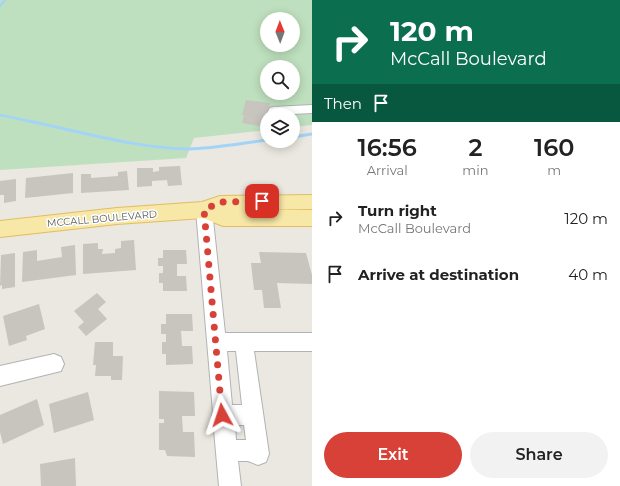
<!DOCTYPE html>
<html lang="en">
<head>
<meta charset="utf-8">
<style>
	:root { --surface:#fff; --page:#f2f2f2; --text:#222; --muted:#767676; --accent:#d84138 }
	body { margin:0; font-family:Montserrat,sans-serif; background:var(--page); color:var(--text); height:100vh; display:flex; flex-direction:column; font-size:15px; white-space:nowrap }
	* { box-sizing:border-box; margin:0 }
	p { font-size:13px; color:var(--muted) }
	.icon { flex:none; width:22px; height:22px; fill:none; stroke:currentColor; stroke-width:2; stroke-linecap:round; stroke-linejoin:round }
	.map { position:relative; flex:1; overflow:hidden }
	.drawer { display:flex; flex-direction:column; background:var(--surface); width:308px }
	.drawer>* { flex:none }
	.banner { background:#0b6e4f; color:#fff; overflow:hidden }
	.needle { width:26px; rotate:359deg }
	.controls { position:absolute; left:260px; top:12px; display:grid; gap:8px }
	.controls a { display:grid; place-items:center; width:40px; height:40px; border-radius:50%; background:var(--surface); box-shadow:0 2px 10px #0003; font-size:20px }
	.pin { position:absolute; display:grid; place-items:center; width:34px; height:34px; color:#fff; margin:-17px; border-radius:8px; box-shadow:0 2px 6px #0006 }
	.me { position:absolute; width:44px; margin:-22px; rotate:355deg; stroke-linejoin:round; filter:drop-shadow(0 0 3px #0008) }
	.turn { display:flex; align-items:center; gap:14px; height:84px; padding:0 12px; font-size:18px }
	.turn .icon { width:52px; height:52px; stroke-width:2.5 }
	.turn b { display:block; font-size:28px; line-height:34px }
	.then { display:flex; align-items:center; height:38px; padding:0 12px; background:#0003; gap:8px; font-size:15px }
	.eta { display:flex; justify-content:space-evenly; align-items:center; height:68px; text-align:center }
	.eta b { font-size:24px; font-weight:600; line-height:28px }
	.action { display:flex; gap:8px; margin-top:auto; padding:8px 12px }
	.action a { flex:1; height:46px; border-radius:24px; background:var(--accent); color:#fff; font-size:16px; font-weight:600; line-height:46px; text-align:center }
	.action a+a { background:var(--page); color:var(--text) }
	ul { padding:0; list-style:none }
	li { display:flex; align-items:center; gap:12px; height:56px; padding:0 12px }
	li div { flex:1 }
	li b { display:block; font-size:15px }
	li em { font-style:normal }
	main { display:flex; flex:1; min-height:0 }
	.map>svg:first-child { display:block }
</style>
</head>
<body>
<main>
<div class="map">
<svg width="312" height="486" viewBox="0 0 312 486">
	<rect width="100%" height="100%" fill="#eae8e0"/>
	<!-- green -->
	<path fill="#bee0be" fill-rule="evenodd" d="M0,0H312V125L293,127V115H267V130L194,138L186,158L0,170ZM267,19H293V45H267ZM267,67H293V93H267Z"/>
	<g fill="none" stroke-linecap="round" stroke-linejoin="round">
		<!-- stream-far1 -->
		<g stroke="#a3d4f7" stroke-width="2.5">
			<polyline points="0,6 5,0"/>
			<polyline points="0,115 33,122"/>
		</g>
		<!-- stream -->
		<g stroke="#a3d4f7" stroke-width="3">
			<path d="M29,121C81,132 135,148 188,149C212,149 243,143 267,140"/>
			<polyline points="293,137 312,134"/>
		</g>
	</g>
	<!-- building -->
	<g fill="#c8c4be">
		<polygon points="246,100 270,103 265,127 242,123 244,115 242,115"/>
		<polygon points="180,166 182,185 168,186 167,180 152,181 152,186 137,187 137,168 153,168 153,172 159,171 159,167"/>
		<polygon points="127,171 129,190 81,193 81,174 91,174 91,178 118,176 118,172"/>
		<polygon points="73,173 73,193 25,198 26,178"/>
		<polygon points="16,179 16,201 4,203 4,195 0,195 0,181"/>
		<polygon points="134,240 136,270 83,274 83,244 98,243 98,249 103,249 102,254 115,253 115,249 121,248 121,241"/>
		<polygon points="75,245 76,275 22,282 23,252 37,250 37,261 62,257 61,247"/>
		<polygon points="163,250 186,250 187,264 177,264 177,276 186,276 187,291 163,291 163,283 159,283 159,273 163,273 163,266 158,266 158,258 163,258"/>
		<polygon points="259,252 306,253 312,275 312,284 277,283 281,308 264,308 262,290 254,290 251,263 261,263"/>
		<polygon points="15,253 15,287 2,289 2,285 0,286 1,255"/>
		<polygon points="97,293 106,302 98,309 107,319 86,336 78,327 84,322 74,311"/>
		<polygon points="39,304 45,329 26,336 27,340 9,346 3,316"/>
		<polygon points="166,314 192,314 193,331 181,331 182,346 192,346 193,364 166,365 166,354 162,354 162,342 166,342 166,334 161,334 161,324 166,324"/>
		<polygon points="95,342 113,342 113,356 123,356 122,380 111,380 111,376 95,376 96,365 93,365"/>
		<polygon points="159,391 194,392 195,416 182,416 183,432 194,432 195,457 167,456 165,450 159,450 159,423 164,423 164,419 159,419"/>
		<polygon points="88,392 94,420 54,433 49,404"/>
		<polygon points="37,399 44,425 3,444 0,432 0,415"/>
		<polygon points="75,458 76,486 41,486 40,464"/>
	</g>
	<g fill="none" stroke-linecap="round" stroke-linejoin="round">
		<defs>
			<g id="minor">
				<polygon points="312,105 312,113 273,115 270,114 268,111 270,108 274,107"/>
				<path d="M204,204L209,206L212,210L225,333H312V351H254L269,454L266,462L258,465L248,461H238L241,486H219L213,419L212,415L213,412L196,210L199,206ZM227,351H236L242,405H232ZM235,425H244L246,440H236Z"/>
				<polygon points="54,354 61,357 64,364 61,371 0,386 0,366"/>
			</g>
			<polygon id="major" points="312,195 312,209 247,210 312,210 312,226 223,226 203,218 117,224 0,237 0,221 117,208 202,202 220,196"/>
		</defs>
		<!-- minor casing -->
		<use href="#minor" stroke="#b0b3b6" stroke-width="2"/>
		<!-- major casing -->
		<use href="#major" stroke="#e3bc5f" stroke-width="2"/>
		<!-- minor -->
		<use href="#minor" fill="#fff" fill-rule="evenodd"/>
		<!-- major -->
		<use href="#major" fill="#f7e8a8" fill-rule="evenodd"/>
	</g>
	<g fill="none" stroke-linecap="round" stroke-linejoin="round">
		<!-- route -->
		<polyline stroke="#d84138" stroke-width="7" stroke-dasharray="0 12.6" points="222,415 204,210 220,202 262,201"/>
	</g>
	<g text-anchor="middle" stroke-width="3" stroke-linejoin="round" paint-order="stroke">
		<!-- street labels -->
		<g font-size="10" fill="#585c5f" stroke="#fff">
			<text transform="translate(102 218) rotate(-5)" y="4">MCCALL BOULEVARD</text>
		</g>
	</g>
</svg>
<div class="controls">
<a><svg class="needle" viewBox="-14 -14 28 28"><path d="M0-13l5 13h-10z" fill="#e53935"/><path d="M0 13l5-13h-10z" fill="#767676"/></svg></a>
<a><svg class="icon" aria-label="search" viewBox="0 0 24 24"><circle cx="10" cy="10" r="6"/><path d="M15 15l6 6"/></svg></a>
<a><svg class="icon" aria-label="layers" viewBox="0 0 24 24"><path d="M12 4l9 5-9 5-9-5zM3 14l9 5 9-5"/></svg></a>
</div>
<div class="pin" style="left:262px;top:201px;background:#d93025"><svg class="icon" aria-label="arrive" viewBox="0 0 24 24"><path d="M6 21V4h12l-3 4 3 4H6"/></svg></div>
<svg class="me" style="left:222px;top:415px" viewBox="-20 -20 40 40"><path d="M0-17L14 15 0 8-14 15z" fill="#d84138" stroke="#fff" stroke-width="4"/></svg>
</div>
<section class="drawer">
<div class="banner">
<div class="turn"><svg class="icon" aria-label="right" viewBox="0 0 24 24"><path d="M7 20v-9h11M14 6l5 5-5 5"/></svg><div><b>120 m</b>McCall Boulevard</div></div>
<div class="then">Then<svg class="icon" aria-label="arrive" viewBox="0 0 24 24"><path d="M6 21V4h12l-3 4 3 4H6"/></svg></div>
</div>
<div class="eta">
<div><b>16:56</b><p>Arrival</p></div>
<div><b>2</b><p>min</p></div>
<div><b>160</b><p>m</p></div>
</div>
<ul>
<li><svg class="icon" aria-label="right" viewBox="0 0 24 24"><path d="M7 20v-9h11M14 6l5 5-5 5"/></svg><div><b>Turn right</b><p>McCall Boulevard</p></div><em>120 m</em></li>
<li><svg class="icon" aria-label="arrive" viewBox="0 0 24 24"><path d="M6 21V4h12l-3 4 3 4H6"/></svg><div><b>Arrive at destination</b></div><em>40 m</em></li>
</ul>
<div class="action"><a>Exit</a><a>Share</a></div>
</section>
</main>
</body>
</html>
